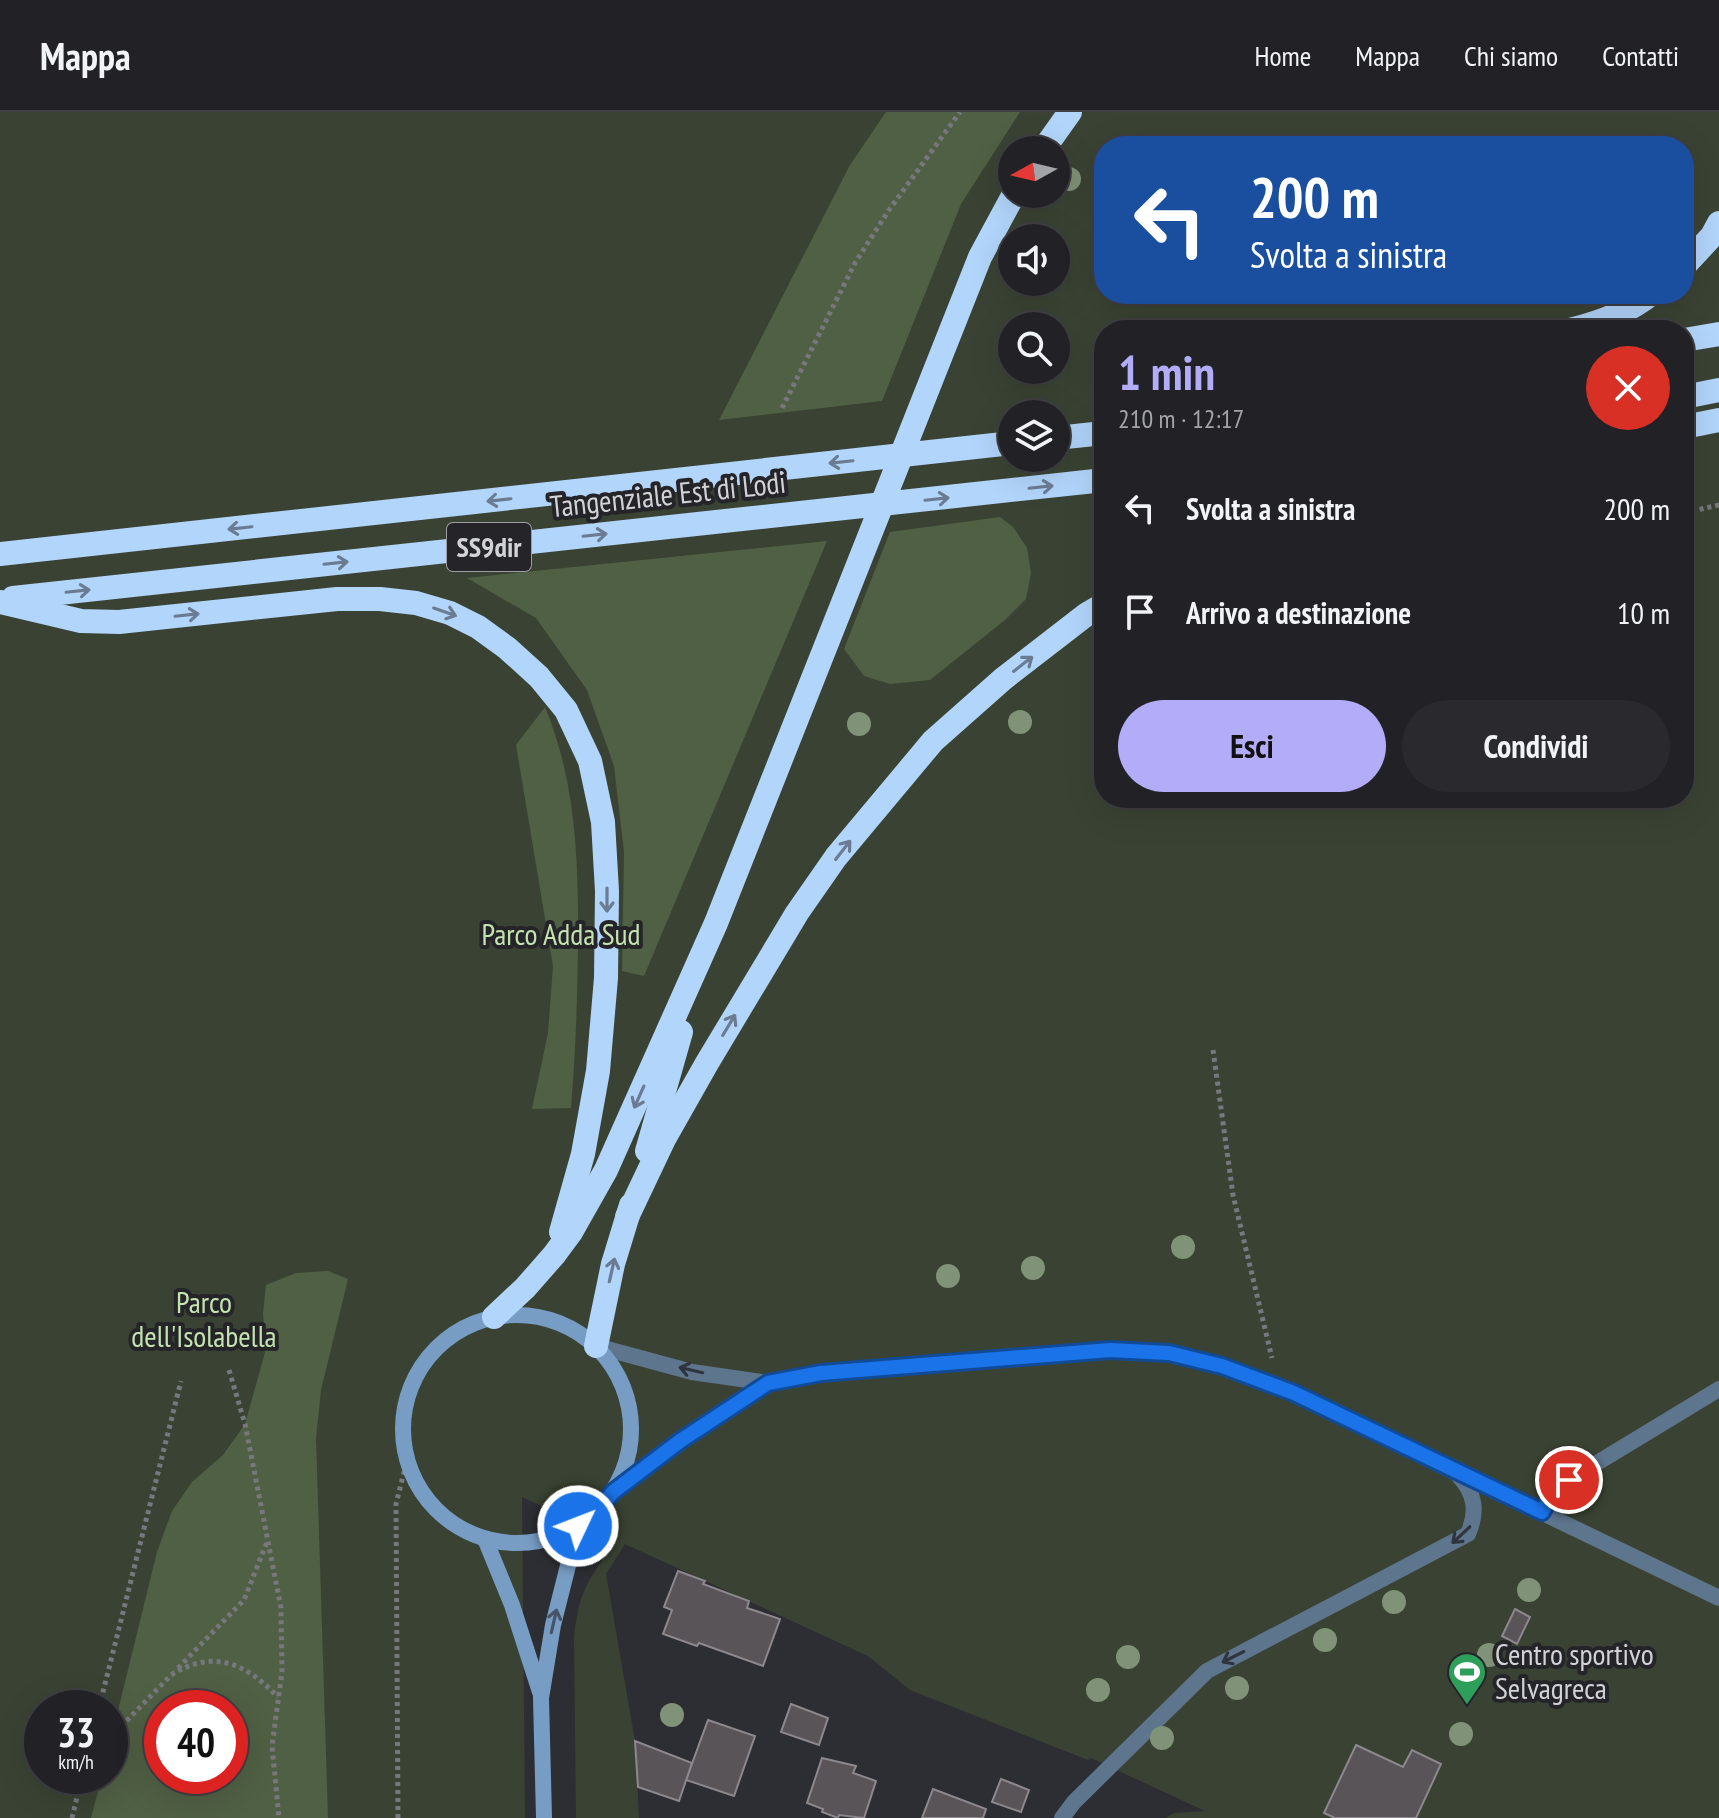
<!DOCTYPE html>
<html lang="it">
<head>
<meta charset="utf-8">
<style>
	:root { --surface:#222226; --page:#2a2a2e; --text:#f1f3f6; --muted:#a2a4a7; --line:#3f3f43; --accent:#b3adf9 }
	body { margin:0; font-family:"PT Sans Narrow",sans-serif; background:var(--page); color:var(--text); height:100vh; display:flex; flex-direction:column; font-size:30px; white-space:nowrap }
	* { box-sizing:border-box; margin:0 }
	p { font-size:26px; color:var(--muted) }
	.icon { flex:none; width:44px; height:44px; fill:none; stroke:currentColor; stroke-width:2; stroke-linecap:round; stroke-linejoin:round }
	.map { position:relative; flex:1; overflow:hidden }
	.side { position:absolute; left:1094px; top:208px; width:600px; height:488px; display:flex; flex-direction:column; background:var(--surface); border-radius:32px; box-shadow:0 8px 32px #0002,0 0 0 2px var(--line) }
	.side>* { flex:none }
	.banner { position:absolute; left:1094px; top:24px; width:600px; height:168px; border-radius:32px; box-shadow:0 8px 32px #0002,0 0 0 2px var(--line); background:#1a4fa0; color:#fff; overflow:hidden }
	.needle { width:52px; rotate:262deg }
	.controls { position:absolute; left:998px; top:24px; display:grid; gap:16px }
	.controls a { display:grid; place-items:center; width:72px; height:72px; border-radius:50%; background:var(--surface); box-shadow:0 8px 32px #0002,0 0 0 2px var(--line); font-size:40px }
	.speed { position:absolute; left:24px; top:1578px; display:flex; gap:16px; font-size:40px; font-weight:700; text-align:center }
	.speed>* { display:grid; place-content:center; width:104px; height:104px; border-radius:50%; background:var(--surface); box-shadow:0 8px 32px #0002,0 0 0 2px var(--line); line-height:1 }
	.speed small { font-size:20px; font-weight:400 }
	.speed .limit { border:12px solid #d22; background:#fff; color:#111 }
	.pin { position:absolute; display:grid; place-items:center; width:68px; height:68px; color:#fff; margin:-34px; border:4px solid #fff; border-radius:50%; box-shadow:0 2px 8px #0007 }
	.me { position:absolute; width:88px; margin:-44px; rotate:47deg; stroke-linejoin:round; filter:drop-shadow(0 0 6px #0008) }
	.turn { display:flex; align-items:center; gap:28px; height:168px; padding:0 24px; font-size:36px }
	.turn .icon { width:104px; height:104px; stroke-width:2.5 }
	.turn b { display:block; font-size:56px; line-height:68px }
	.round { display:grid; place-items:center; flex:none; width:84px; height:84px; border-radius:42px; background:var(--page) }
	.summary { display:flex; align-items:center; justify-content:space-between; height:136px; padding:0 24px }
	h1 { font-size:48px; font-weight:700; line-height:60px; color:var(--accent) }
	.cta { display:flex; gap:16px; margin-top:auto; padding:16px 24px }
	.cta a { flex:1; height:92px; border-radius:48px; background:var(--accent); color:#111; font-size:32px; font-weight:700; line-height:92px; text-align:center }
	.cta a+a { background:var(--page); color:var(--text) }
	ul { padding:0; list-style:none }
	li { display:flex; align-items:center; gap:24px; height:104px; padding:0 24px }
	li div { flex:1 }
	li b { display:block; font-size:30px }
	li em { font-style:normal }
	header { display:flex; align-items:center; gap:48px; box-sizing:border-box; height:112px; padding:0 40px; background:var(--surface); border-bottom:2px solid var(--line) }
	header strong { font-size:38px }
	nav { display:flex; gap:44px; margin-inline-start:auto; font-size:28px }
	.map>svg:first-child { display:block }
</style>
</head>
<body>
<header>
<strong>Mappa</strong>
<nav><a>Home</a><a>Mappa</a><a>Chi siamo</a><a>Contatti</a></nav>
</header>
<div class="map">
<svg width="1719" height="1706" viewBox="0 0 1719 1706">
	<rect width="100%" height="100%" fill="#2d2e33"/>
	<!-- green -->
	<path fill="#3a4333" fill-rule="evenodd" d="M0,0H1719V1706H1165L1174,1701L1205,1699L1091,1646L1088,1648L910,1578L868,1544L625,1432L606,1462L635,1629L639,1706H576L574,1525C579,1477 589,1467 617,1428L522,1385L525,1706H0ZM1104,34H1684V182H1104ZM1012,38H1056V82H1012ZM1012,126H1056V170H1012ZM1012,214H1056V258H1012ZM1104,218H1684V686H1104ZM1012,302H1056V346H1012ZM42,1596H110V1664H42ZM162,1596H230V1664H162Z"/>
	<!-- forest -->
	<g fill="#506044" fill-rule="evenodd">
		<polygon points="886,0 1020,0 961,92 882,289 719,308 850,53"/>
		<polygon points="1000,405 1013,415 1027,436 1031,461 1026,487 1005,508 930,568 890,572 864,564 844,537 890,420"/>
		<polygon points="827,429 644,864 622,859 624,740 614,654 587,578 536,506 467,466"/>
		<path d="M545,595C574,665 578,737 578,812C578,874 576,934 571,996L532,997L548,921L553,854L516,633Z"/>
		<path d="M328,1159L348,1167L321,1278L316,1326L328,1706H91L102,1664H110V1631L157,1440L172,1399L192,1370L223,1343L245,1312L266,1237L263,1202L266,1173L296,1161ZM162,1596H230V1664H162Z"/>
	</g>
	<!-- building -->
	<g fill="#585458" stroke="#8d888d" stroke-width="2">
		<polygon points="678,1459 705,1469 703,1472 749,1489 747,1496 780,1507 763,1554 699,1531 697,1534 663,1522 672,1498 664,1495"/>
		<polygon points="1515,1497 1530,1505 1517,1532 1502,1524"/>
		<polygon points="791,1592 828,1606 819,1633 781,1620"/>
		<polygon points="708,1608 755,1624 734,1684 686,1668"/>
		<polygon points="635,1629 692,1651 679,1689 638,1675"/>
		<polygon points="1356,1633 1403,1655 1412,1638 1441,1652 1416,1706 1335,1706 1324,1701"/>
		<polygon points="822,1646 856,1654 853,1661 876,1669 864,1706 839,1703 838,1706 822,1700 823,1697 807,1691"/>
		<polygon points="1001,1667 1029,1678 1021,1700 992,1690"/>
		<polygon points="933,1677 986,1697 983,1706 922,1706"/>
	</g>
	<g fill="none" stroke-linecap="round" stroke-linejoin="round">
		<!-- path -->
		<g stroke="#77787d" stroke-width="5" stroke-dasharray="4 4" stroke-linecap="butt">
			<polyline points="782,296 855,151 889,98 960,0"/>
			<polyline points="1684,401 1719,393"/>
			<polyline points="1213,938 1233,1083 1272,1246"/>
			<polyline points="229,1258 245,1312 281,1496 282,1560 272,1634 279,1706"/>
			<polyline points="178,1556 244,1488 267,1430"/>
			<polyline points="99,1596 181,1269"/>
			<path d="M110,1626L171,1563C215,1536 246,1552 278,1585"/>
			<polyline points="72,1706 82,1664"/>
			<polyline points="398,1706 396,1392 407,1348"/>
		</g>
		<!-- street -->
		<g stroke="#5e758e" stroke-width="16">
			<polyline points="596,1234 692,1260 768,1271 821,1261 899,1254 1110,1238 1169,1241 1222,1254 1294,1281 1719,1486"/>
			<polyline points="613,1380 680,1329 768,1271"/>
			<polyline points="1542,1400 1548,1389 1569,1368 1719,1277"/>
			<path d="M1062,1706L1074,1690L1207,1559L1468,1422C1478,1399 1475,1381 1458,1363"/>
		</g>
		<!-- secondary -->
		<g stroke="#779dc5" stroke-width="16">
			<circle cx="517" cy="1317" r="114"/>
			<polyline points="485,1427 512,1493 540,1580"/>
			<polyline points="544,1706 541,1586 553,1513 578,1414"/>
		</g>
		<!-- highway -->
		<g stroke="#b2d5fb" stroke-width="24">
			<polyline points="1043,38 1070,0"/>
			<polyline points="1684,154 1712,124 1719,111"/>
			<path d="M1570,218C1598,211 1628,201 1651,182"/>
			<polyline points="1684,228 1719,222"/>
			<polyline points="1684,285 1719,278"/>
			<polyline points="1684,315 1719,308"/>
			<polyline points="1056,326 1104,321"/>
			<polyline points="0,442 1012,331"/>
			<polyline points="13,486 1104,368"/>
			<polyline points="0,490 81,509 119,510 337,487 380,487 416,491 450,501 478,515 507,536 539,565 566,598 590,649 603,710 607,779 606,866 598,959 583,1042 561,1120"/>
			<polyline points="647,1039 681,920"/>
			<polyline points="627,1105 664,1027 707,951 797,801 836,745 933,629 1003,567 1087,502 1104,492"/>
			<polyline points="494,1205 525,1176 554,1143 571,1120 606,1058 716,811 980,145 1014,82"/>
			<polyline points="596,1234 613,1152 631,1093"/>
		</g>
	</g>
	<!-- trees -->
	<g fill="#809277">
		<circle cx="1069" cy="67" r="12"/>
		<circle cx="1020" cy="610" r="12"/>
		<circle cx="859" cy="612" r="12"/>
		<circle cx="1183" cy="1135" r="12"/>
		<circle cx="1033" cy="1156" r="12"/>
		<circle cx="948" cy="1164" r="12"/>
		<circle cx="1529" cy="1478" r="12"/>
		<circle cx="1394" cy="1490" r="12"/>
		<circle cx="1325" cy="1528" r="12"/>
		<circle cx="1489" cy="1543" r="12"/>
		<circle cx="1128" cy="1545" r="12"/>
		<circle cx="1237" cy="1576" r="12"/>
		<circle cx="1098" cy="1578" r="12"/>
		<circle cx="672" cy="1603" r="12"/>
		<circle cx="1461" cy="1622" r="12"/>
		<circle cx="1162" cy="1626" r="12"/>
	</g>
	<!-- one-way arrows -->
	<defs><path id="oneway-shaft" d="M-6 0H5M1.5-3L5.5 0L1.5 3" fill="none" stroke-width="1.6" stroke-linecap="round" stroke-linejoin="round" transform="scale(2)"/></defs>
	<g stroke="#6b7c92">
		<use href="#oneway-shaft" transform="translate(841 350) rotate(174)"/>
		<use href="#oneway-shaft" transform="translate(1041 375) rotate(-6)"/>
		<use href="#oneway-shaft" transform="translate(937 387) rotate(-6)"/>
		<use href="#oneway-shaft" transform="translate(499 388) rotate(174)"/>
		<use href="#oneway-shaft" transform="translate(240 416) rotate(174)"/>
		<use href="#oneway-shaft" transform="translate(595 423) rotate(-6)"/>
		<use href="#oneway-shaft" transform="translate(336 451) rotate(-6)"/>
		<use href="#oneway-shaft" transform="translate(78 479) rotate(-6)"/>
		<use href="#oneway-shaft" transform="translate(445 500) rotate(19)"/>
		<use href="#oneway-shaft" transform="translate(187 503) rotate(-6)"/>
		<use href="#oneway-shaft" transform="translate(1023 552) rotate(-38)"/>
		<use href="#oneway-shaft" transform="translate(843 738) rotate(-52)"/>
		<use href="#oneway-shaft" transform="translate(607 788) rotate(90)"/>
		<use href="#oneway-shaft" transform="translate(729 913) rotate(-59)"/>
		<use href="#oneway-shaft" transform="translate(639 985) rotate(114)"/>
		<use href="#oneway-shaft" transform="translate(612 1158) rotate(-77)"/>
	</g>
	<g stroke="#30343d">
		<use href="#oneway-shaft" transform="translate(691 1258) rotate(-167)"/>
		<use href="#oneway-shaft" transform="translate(1461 1423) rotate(137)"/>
		<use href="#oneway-shaft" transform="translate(1233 1545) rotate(153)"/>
	</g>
	<use stroke="#455467" href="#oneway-shaft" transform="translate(554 1509) rotate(-77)"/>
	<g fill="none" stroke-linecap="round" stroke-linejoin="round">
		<defs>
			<polyline id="route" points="578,1414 597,1399 613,1380 680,1329 768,1271 821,1261 1110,1238 1169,1241 1222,1254 1294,1281 1542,1400 1548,1389 1569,1368"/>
		</defs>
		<!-- route casing -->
		<use href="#route" stroke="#114b97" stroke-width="20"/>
		<!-- route -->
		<use href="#route" stroke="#1a73e8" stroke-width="14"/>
	</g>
	<!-- icons -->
	<defs>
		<symbol id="stadium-pin" viewBox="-11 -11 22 30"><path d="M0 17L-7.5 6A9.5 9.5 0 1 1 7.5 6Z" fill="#2e9e5b" stroke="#242429"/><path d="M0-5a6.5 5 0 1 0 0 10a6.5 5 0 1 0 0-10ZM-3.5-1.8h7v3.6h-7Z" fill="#fff"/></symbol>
	</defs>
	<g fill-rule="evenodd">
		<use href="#stadium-pin" x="1445" y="1538" width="44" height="60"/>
	</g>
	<g text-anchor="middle" stroke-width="8" stroke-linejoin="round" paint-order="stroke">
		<!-- shield labels -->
		<rect fill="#242429" stroke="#9e9ea2" stroke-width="2" x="447" y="411" width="84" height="48" rx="6"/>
		<g font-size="28" font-weight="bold" fill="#d2d3d6">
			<text x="489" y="445">SS9dir</text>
		</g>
		<!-- street labels -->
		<g font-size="30" fill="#d2d3d6" stroke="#242429">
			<text transform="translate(668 383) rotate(-6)" y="10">Tangenziale Est di Lodi</text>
		</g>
		<!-- park labels -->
		<g font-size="30" fill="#c4e3af" stroke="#242429">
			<text x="561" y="833">Parco Adda Sud</text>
			<text x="204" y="1201">Parco<tspan x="204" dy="34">dell'Isolabella</tspan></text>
		</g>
		<!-- poi labels -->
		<g font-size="30" fill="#d2d3d6" stroke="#242429" text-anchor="start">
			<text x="1495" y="1553">Centro sportivo<tspan x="1495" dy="34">Selvagreca</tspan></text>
		</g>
	</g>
</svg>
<div class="controls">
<a><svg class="needle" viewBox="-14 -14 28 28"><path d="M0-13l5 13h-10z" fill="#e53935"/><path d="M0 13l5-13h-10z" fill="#a2a4a7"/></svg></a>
<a><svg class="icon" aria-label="sound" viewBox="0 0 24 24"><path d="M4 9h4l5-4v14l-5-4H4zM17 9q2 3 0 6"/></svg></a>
<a><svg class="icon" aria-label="search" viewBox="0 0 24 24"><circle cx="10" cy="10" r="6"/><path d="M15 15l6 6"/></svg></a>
<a><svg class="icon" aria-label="layers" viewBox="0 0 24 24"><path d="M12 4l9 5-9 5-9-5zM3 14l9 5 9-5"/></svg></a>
</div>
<div class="speed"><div>33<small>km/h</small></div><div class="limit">40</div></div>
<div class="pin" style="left:1569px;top:1368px;background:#d93025"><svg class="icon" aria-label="arrive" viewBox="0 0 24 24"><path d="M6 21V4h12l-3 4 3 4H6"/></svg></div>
<svg class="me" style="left:578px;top:1414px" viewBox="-20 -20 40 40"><circle r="17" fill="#1a73e8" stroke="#fff" stroke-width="3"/><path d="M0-11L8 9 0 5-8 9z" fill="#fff"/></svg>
<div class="banner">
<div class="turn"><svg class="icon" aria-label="left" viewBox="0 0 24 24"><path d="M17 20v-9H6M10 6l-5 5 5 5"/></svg><div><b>200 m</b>Svolta a sinistra</div></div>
</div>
<section class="side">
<div class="summary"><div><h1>1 min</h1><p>210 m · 12:17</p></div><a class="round" style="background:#d93025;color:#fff"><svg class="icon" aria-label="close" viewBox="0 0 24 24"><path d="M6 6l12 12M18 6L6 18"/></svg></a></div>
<ul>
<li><svg class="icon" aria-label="left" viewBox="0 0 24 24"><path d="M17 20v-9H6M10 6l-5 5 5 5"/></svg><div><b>Svolta a sinistra</b></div><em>200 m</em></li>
<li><svg class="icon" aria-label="arrive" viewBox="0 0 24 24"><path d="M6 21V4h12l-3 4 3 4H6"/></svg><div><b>Arrivo a destinazione</b></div><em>10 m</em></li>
</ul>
<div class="cta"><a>Esci</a><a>Condividi</a></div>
</section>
</div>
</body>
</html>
